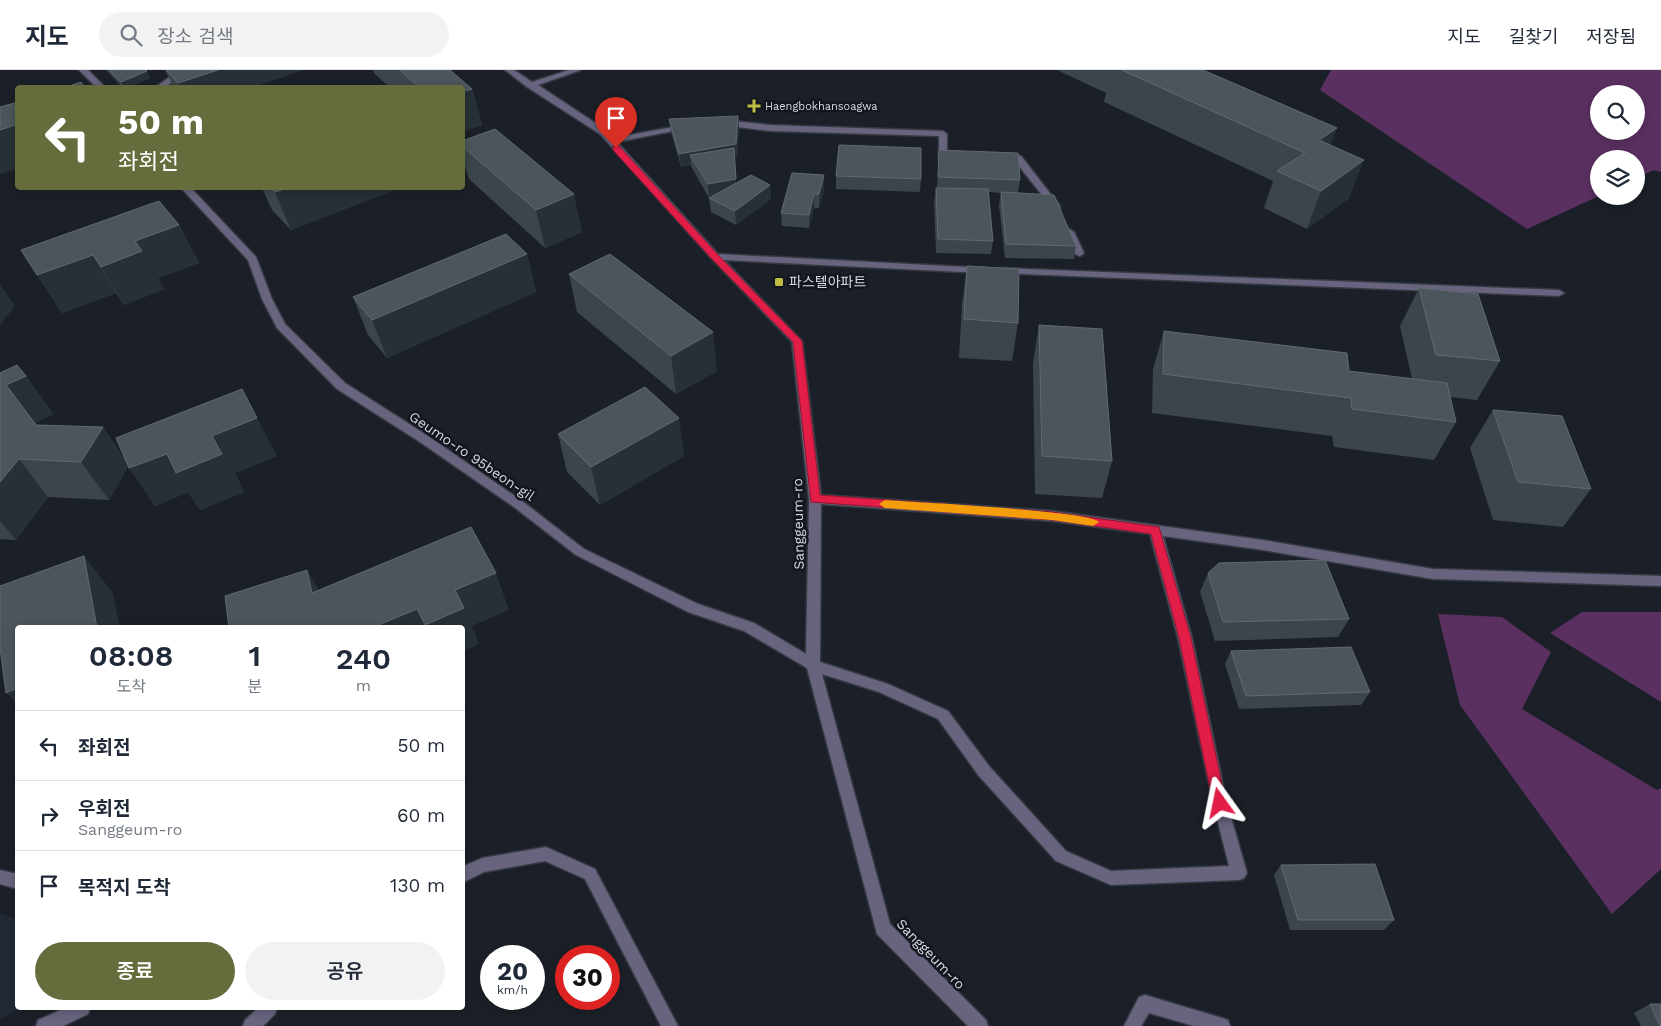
<!DOCTYPE html>
<html lang="ko">
<head>
<meta charset="utf-8">
<style>
	:root { --surface:#fff; --page:#f2f2f3; --text:#1f2937; --muted:#747a83; --line:#e0e1e3; --accent:#676c3c }
	body { margin:0; font-family:"Work Sans","Noto Sans KR",sans-serif; background:var(--page); color:var(--text); height:100vh; display:flex; flex-direction:column; font-size:19px; white-space:nowrap }
	* { box-sizing:border-box; margin:0 }
	p { font-size:16px; color:var(--muted) }
	.icon { flex:none; width:28px; height:28px; fill:none; stroke:currentColor; stroke-width:2; stroke-linecap:round; stroke-linejoin:round }
	.map { position:relative; flex:1; overflow:hidden }
	.sheet { position:absolute; left:15px; top:555px; width:450px; height:385px; display:flex; flex-direction:column; background:var(--surface); border-radius:5px; box-shadow:0 2px 8px #0003 }
	.sheet>* { flex:none }
	.hud { position:absolute; left:15px; top:15px; width:450px; height:105px; border-radius:5px; box-shadow:0 2px 8px #0003; background:#676c3c; color:#fff; overflow:hidden }
	.tools { position:absolute; left:1590px; top:15px; display:grid; gap:10px }
	.tools a { display:grid; place-items:center; width:55px; height:55px; border-radius:50%; background:var(--surface); box-shadow:0 2px 8px #0003; font-size:25px }
	.speed { position:absolute; left:480px; top:875px; display:flex; gap:10px; font-size:25px; font-weight:700; text-align:center }
	.speed>* { display:grid; place-content:center; width:65px; height:65px; border-radius:50%; background:var(--surface); box-shadow:0 2px 8px #0003; line-height:1 }
	.speed small { font-size:12px; font-weight:400 }
	.speed .limit { border:8px solid #d22; background:#fff; color:#111 }
	.pin { position:absolute; display:grid; place-items:center; width:42px; height:42px; color:#fff; margin:-51px -21px; border-radius:50% 50% 50% 0; rotate:-45deg; box-shadow:0 0 5px #0007 }
	.pin .icon { rotate:45deg }
	.me { position:absolute; width:55px; margin:-28px; rotate:348deg; stroke-linejoin:round; filter:drop-shadow(0 0 4px #0008) }
	.turn { display:flex; align-items:center; gap:18px; height:105px; padding:0 20px; font-size:22px }
	.turn .icon { width:65px; height:65px; stroke-width:2.5 }
	.turn b { display:block; font-size:35px; line-height:42px }
	.eta { display:flex; justify-content:space-evenly; align-items:center; height:85px; text-align:center }
	.eta b { font-size:30px; font-weight:600; line-height:35px }
	.button { display:flex; gap:10px; margin-top:auto; padding:10px 20px }
	.button a { flex:1; height:58px; border-radius:30px; background:var(--accent); color:#fff; font-size:20px; font-weight:600; line-height:58px; text-align:center }
	.button a+a { background:var(--page); color:var(--text) }
	ul { padding:0; list-style:none }
	li { display:flex; align-items:center; gap:15px; height:70px; padding:0 20px; border-top:1px solid var(--line) }
	li div { flex:1 }
	li b { display:block; font-size:19px }
	li em { font-style:normal }
	header { display:flex; align-items:center; gap:30px; box-sizing:border-box; height:70px; padding:0 25px; background:var(--surface); border-bottom:1px solid var(--line) }
	header strong { font-size:24px }
	nav { display:flex; gap:28px; margin-inline-start:auto; font-size:18px }
	.search { width:350px; height:45px; background:var(--page); display:flex; align-items:center; gap:12px; box-sizing:border-box; padding:0 18px; border-radius:28px; color:var(--muted); font-size:19px }
	.map>svg:first-child { display:block }
</style>
</head>
<body>
<header>
<strong>지도</strong>
<div class="search"><svg class="icon" aria-label="search" viewBox="0 0 24 24"><circle cx="10" cy="10" r="6"/><path d="M15 15l6 6"/></svg>장소 검색</div>
<nav><a>지도</a><a>길찾기</a><a>저장됨</a></nav>
</header>
<div class="map">
<svg width="1661" height="956" viewBox="0 0 1661 956">
	<rect width="100%" height="100%" fill="#1b2028"/>
	<!-- built -->
	<polygon fill="#212935" points="0,843 17,849 18,938 22,938 0,949"/>
	<!-- forest -->
	<g fill="#5a3060" fill-rule="evenodd">
		<path d="M1331,0H1661V102L1654,100L1636,108V89H1599V126L1527,159L1320,20ZM1599,24H1636V61H1599Z"/>
		<polygon points="1582,542 1661,542 1661,632 1550,563"/>
		<polygon points="1438,544 1502,547 1551,582 1522,639 1657,720 1661,718 1661,799 1612,844 1460,635"/>
	</g>
	<g fill="none" stroke-linecap="round" stroke-linejoin="round">
		<defs>
			<g id="minor">
				<polygon points="79,0 88,0 106,18 97,18"/>
				<polygon points="180,0 189,0 164,18 154,18"/>
				<path d="M505,0H514L532,12L569,0H581L538,15L606,60L613,68L689,54V58L617,72L718,184L986,198L987,200L982,203L724,190L802,271L821,425L1052,441L1263,470L1433,499L1661,506V516L1433,509L1263,480L1163,466L1192,568L1227,733L1247,803L1244,808L1239,810L1111,815L1056,791L979,706L938,649L879,622L822,604L890,854L986,950L988,956H968L877,864L807,598L744,561L688,542L576,485L514,437L420,372L337,319L277,258L262,229L248,190L181,118H191L256,187L272,229L285,254L345,313L428,366L522,431L584,479L698,534L754,553L806,584L809,429L792,272L712,189L600,64L527,17ZM821,434L1052,451L1150,464L1178,568L1213,733L1229,796L1111,801L1066,781L989,696L948,641L888,614L820,592Z"/>
				<polygon points="723,50 770,55 943,61 947,64 947,87 953,90 949,93 940,92 939,90 939,66 770,61 720,55 719,53"/>
				<polygon points="1018,85 1021,86 1060,136 1060,140 1054,140 1015,91 1002,91 998,88 1002,85"/>
				<polygon points="1069,159 1074,162 1084,183 1082,185 1079,186 1074,183 1064,162"/>
				<polygon points="1002,198 1559,220 1564,223 1559,226 998,203 998,199"/>
				<polygon points="546,777 595,799 678,956 661,956 585,809 545,791 484,802 462,813 462,797 482,788"/>
				<polygon points="0,800 18,804 18,819 0,814"/>
				<polygon points="1145,925 1222,948 1228,950 1230,956 1194,956 1149,943 1141,956 1124,956 1139,927"/>
				<polygon points="65,938 90,938 88,944 63,956 36,956 38,950"/>
				<polygon points="258,938 277,938 275,944 263,956 243,956 245,950"/>
			</g>
		</defs>
		<!-- minor casing -->
		<use href="#minor" stroke="#353a42" stroke-width="3"/>
		<!-- minor -->
		<use href="#minor" fill="#68647f" fill-rule="evenodd"/>
	</g>
	<!-- wall -->
	<g fill="#3b454b">
		<polygon points="106,0 146,0 150,8 127,18 123,18"/>
		<polygon points="165,0 251,18 174,18"/>
		<polygon points="373,0 450,0 472,19 482,55 462,62 462,18 390,18 374,3"/>
		<polygon points="1057,0 1203,0 1337,58 1330,75 1349,128 1307,159 1264,138 1273,111 1104,32 1106,23"/>
		<polygon points="669,49 739,59 737,87 734,87 736,113 770,115 771,129 736,155 711,142 709,128 712,127 709,128 692,98 691,95 681,97 671,62"/>
		<polygon points="462,71 582,162 545,178 469,109 462,86"/>
		<polygon points="939,80 1020,110 1018,123 1076,176 1074,189 1005,188 999,135 1001,123 989,122 993,171 991,184 936,183 934,132 936,118 937,118"/>
		<polygon points="824,105 824,118 819,138 814,138 809,158 782,156 781,143"/>
		<polygon points="836,106 921,109 920,122 836,119"/>
		<polygon points="262,118 399,118 291,160 272,140"/>
		<polygon points="179,155 199,193 158,208 164,219 124,235 116,223 62,243 37,205"/>
		<polygon points="527,184 536,222 387,288 368,265 353,227"/>
		<polygon points="967,196 1018,253 1012,291 959,288 962,234"/>
		<polygon points="569,204 717,301 676,324 577,242"/>
		<polygon points="1419,218 1500,291 1477,330 1450,327 1456,352 1434,390 1334,377 1332,366 1152,343 1153,299 1164,261 1349,301 1412,309 1400,256"/>
		<polygon points="1039,255 1112,391 1102,428 1035,424 1033,293"/>
		<polygon points="0,303 26,306 53,344 35,353 37,356 103,357 126,392 277,386 235,403 244,422 200,440 188,422 155,436 128,396 109,430 48,427 16,470 0,469"/>
		<polygon points="1493,340 1591,419 1563,457 1493,450 1470,378"/>
		<polygon points="558,364 684,386 600,435 567,402"/>
		<polygon points="1208,503 1349,549 1338,567 1215,571 1200,522"/>
		<polygon points="1231,581 1370,622 1361,635 1239,639 1225,594"/>
		<polygon points="1281,795 1394,850 1384,860 1290,860 1274,805"/>
		<polygon points="1650,934 1661,956 1641,956 1634,943"/>
	</g>
	<!-- shaded-wall -->
	<g fill="#273036">
		<polygon points="218,0 304,0 251,18 180,18 178,13"/>
		<polygon points="147,1 150,8 127,18 124,18 121,12"/>
		<polygon points="472,19 482,55 462,62 462,22"/>
		<polygon points="738,46 739,59 737,87 696,95 690,85 691,95 681,97 679,84"/>
		<polygon points="18,54 18,99 0,104 0,60"/>
		<polygon points="1337,58 1323,95 1319,70"/>
		<polygon points="1364,90 1349,128 1307,159 1321,121"/>
		<polygon points="824,105 824,118 819,138 819,124"/>
		<polygon points="736,109 737,122 709,128 708,114"/>
		<polygon points="770,115 771,129 736,155 735,141"/>
		<polygon points="287,118 399,118 291,160 275,122"/>
		<polygon points="574,124 582,162 545,178 536,140"/>
		<polygon points="814,124 814,138 809,158 809,145"/>
		<polygon points="179,155 199,193 158,208 164,219 124,235 101,197 135,171"/>
		<polygon points="527,184 536,222 387,288 372,250"/>
		<polygon points="93,185 116,223 62,243 37,205"/>
		<polygon points="0,214 15,236 0,255"/>
		<polygon points="713,262 717,301 676,324 671,286"/>
		<polygon points="26,306 53,344 35,353 65,393 6,315"/>
		<polygon points="242,319 277,386 235,403 244,422 200,440 188,422 155,436 129,398 212,366"/>
		<polygon points="679,348 684,386 600,435 591,397"/>
		<polygon points="103,357 129,395 109,430 81,392"/>
		<polygon points="19,389 48,427 16,470 0,451 0,412"/>
		<polygon points="84,486 113,523 120,558 97,558"/>
		<polygon points="307,500 328,536 312,523"/>
		<polygon points="496,503 509,540 472,556 479,574 462,582 462,558 426,558 425,555 455,520"/>
		<polygon points="417,539 425,558 371,558"/>
		<polygon points="18,618 18,634 6,623"/>
	</g>
	<!-- building -->
	<g fill="#4b555b" stroke="#616a70">
		<polygon points="109,0 146,0 147,1 121,12"/>
		<polygon points="166,0 218,0 178,13"/>
		<polygon points="400,0 450,0 472,19 462,22 462,18 420,18"/>
		<polygon points="1122,0 1203,0 1337,58 1319,70 1364,90 1321,121 1277,101 1305,83"/>
		<polygon points="81,12 85,18 63,18"/>
		<polygon points="18,32 18,54 0,60 0,37"/>
		<polygon points="738,46 736,74 679,84 669,49"/>
		<polygon points="495,59 574,124 536,140 462,76 462,71"/>
		<polygon points="839,75 921,78 921,109 836,106"/>
		<polygon points="734,78 736,109 708,114 690,85"/>
		<polygon points="939,80 1018,83 1020,110 938,107"/>
		<polygon points="792,103 824,105 819,124 814,124 809,145 781,143"/>
		<polygon points="751,105 770,115 735,141 709,128"/>
		<polygon points="270,118 287,118 275,122"/>
		<polygon points="936,118 988,119 993,171 938,169"/>
		<polygon points="1001,122 1054,125 1076,176 1006,174"/>
		<polygon points="159,131 179,155 135,171 142,181 101,197 93,185 37,205 21,180"/>
		<polygon points="506,164 527,184 372,250 353,227"/>
		<polygon points="610,184 713,262 671,286 569,204"/>
		<polygon points="967,196 1019,199 1018,253 964,249"/>
		<polygon points="1419,218 1478,224 1500,291 1436,285"/>
		<polygon points="1039,255 1102,259 1112,391 1042,386"/>
		<polygon points="1164,261 1347,283 1349,301 1447,313 1456,352 1352,339 1351,328 1163,304"/>
		<polygon points="17,295 26,306 6,315 36,355 103,357 81,392 19,389 0,412 0,303"/>
		<polygon points="645,317 679,348 591,397 558,364"/>
		<polygon points="242,319 257,348 212,366 222,384 176,403 167,384 129,398 116,368"/>
		<polygon points="1493,340 1562,346 1591,419 1518,412"/>
		<polygon points="471,457 496,503 455,520 464,538 425,555 417,539 371,558 229,558 225,526 307,500 312,523"/>
		<polygon points="84,486 97,558 18,558 18,618 6,623 0,578 0,516"/>
		<polygon points="1325,490 1349,549 1223,552 1208,503 1219,493"/>
		<polygon points="1351,577 1370,622 1246,626 1231,581"/>
		<polygon points="1375,794 1394,850 1298,850 1281,795"/>
		<polygon points="1650,934 1661,934 1661,956 1660,956"/>
	</g>
	<!-- route -->
	<polygon fill="#e11d48" stroke="#92132f" points="613,76 619,76 718,185 802,271 820,425 1052,442 1159,457 1191,568 1226,733 1224,737 1220,739 1215,737 1213,733 1179,568 1151,464 1052,450 811,432 793,272 712,189 613,80"/>
	<!-- slow -->
	<path fill="#f59e0b" d="M885,430C911,432 1091,441 1099,452L1093,456L1052,450L885,438L879,434Z"/>
	<!-- markers -->
	<g fill="#bfbe41" stroke="#12161f" stroke-width="2">
		<path d="M751.5 28.5h5v5h5v5h-5v5h-5v-5h-5v-5h5z"/>
		<rect x="774" y="207" width="10" height="10" rx="2.5"/>
	</g>
	<g text-anchor="middle" stroke-width="5" stroke-linejoin="round" paint-order="stroke">
		<!-- far-poi labels -->
		<g font-size="11" fill="#d6d9df" stroke="#12161f" text-anchor="start">
			<text x="765" y="40">Haengbokhansoagwa</text>
		</g>
		<!-- poi labels -->
		<g font-size="14" fill="#d6d9df" stroke="#12161f" text-anchor="start">
			<text x="789" y="217">파스텔아파트</text>
		</g>
		<!-- street labels -->
		<g font-size="14" fill="#d6d9df" stroke="#12161f">
			<text transform="translate(472 386) rotate(34)" y="5">Geumo-ro 95beon-gil</text>
			<text transform="translate(798 454) rotate(-91)" y="5">Sanggeum-ro</text>
			<text transform="translate(931 884) rotate(46)" y="5">Sanggeum-ro</text>
		</g>
	</g>
</svg>
<div class="tools">
<a><svg class="icon" aria-label="search" viewBox="0 0 24 24"><circle cx="10" cy="10" r="6"/><path d="M15 15l6 6"/></svg></a>
<a><svg class="icon" aria-label="layers" viewBox="0 0 24 24"><path d="M12 4l9 5-9 5-9-5zM3 14l9 5 9-5"/></svg></a>
</div>
<div class="speed"><div>20<small>km/h</small></div><div class="limit">30</div></div>
<div class="pin" style="left:616px;top:78px;background:#d93025"><svg class="icon" aria-label="arrive" viewBox="0 0 24 24"><path d="M6 21V4h12l-3 4 3 4H6"/></svg></div>
<svg class="me" style="left:1220px;top:733px" viewBox="-20 -20 40 40"><path d="M0-17L14 15 0 8-14 15z" fill="#e11d48" stroke="#fff" stroke-width="4"/></svg>
<div class="hud">
<div class="turn"><svg class="icon" aria-label="left" viewBox="0 0 24 24"><path d="M17 20v-9H6M10 6l-5 5 5 5"/></svg><div><b>50 m</b>좌회전</div></div>
</div>
<section class="sheet">
<div class="eta">
<div><b>08:08</b><p>도착</p></div>
<div><b>1</b><p>분</p></div>
<div><b>240</b><p>m</p></div>
</div>
<ul>
<li><svg class="icon" aria-label="left" viewBox="0 0 24 24"><path d="M17 20v-9H6M10 6l-5 5 5 5"/></svg><div><b>좌회전</b></div><em>50 m</em></li>
<li><svg class="icon" aria-label="right" viewBox="0 0 24 24"><path d="M7 20v-9h11M14 6l5 5-5 5"/></svg><div><b>우회전</b><p>Sanggeum-ro</p></div><em>60 m</em></li>
<li><svg class="icon" aria-label="arrive" viewBox="0 0 24 24"><path d="M6 21V4h12l-3 4 3 4H6"/></svg><div><b>목적지 도착</b></div><em>130 m</em></li>
</ul>
<div class="button"><a>종료</a><a>공유</a></div>
</section>
</div>
</body>
</html>
